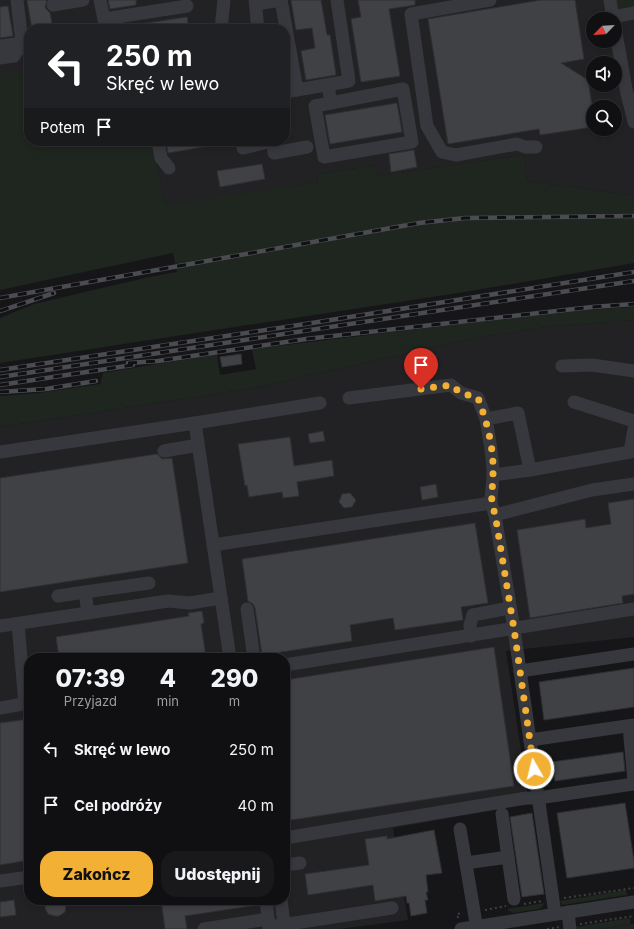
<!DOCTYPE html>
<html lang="pl">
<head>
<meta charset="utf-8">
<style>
	:root { --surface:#101012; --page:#19191b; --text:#f1f3f6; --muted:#9c9d9f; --line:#303032; --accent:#f2b134 }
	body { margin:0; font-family:Inter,sans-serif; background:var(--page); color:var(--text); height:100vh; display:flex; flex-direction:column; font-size:15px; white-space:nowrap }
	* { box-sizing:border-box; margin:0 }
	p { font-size:13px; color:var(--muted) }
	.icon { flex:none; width:22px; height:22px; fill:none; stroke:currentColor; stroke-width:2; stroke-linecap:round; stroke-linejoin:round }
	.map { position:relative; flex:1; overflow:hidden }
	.drawer { position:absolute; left:24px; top:653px; width:266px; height:252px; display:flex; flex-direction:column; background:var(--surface); border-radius:16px; box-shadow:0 2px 6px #0003,0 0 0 1px var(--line) }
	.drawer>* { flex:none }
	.hud { position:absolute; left:24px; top:24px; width:266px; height:122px; border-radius:16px; box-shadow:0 2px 6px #0003,0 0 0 1px var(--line); background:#202124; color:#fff; overflow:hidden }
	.needle { width:26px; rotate:245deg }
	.tools { position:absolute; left:586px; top:12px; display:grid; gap:8px }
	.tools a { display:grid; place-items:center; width:36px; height:36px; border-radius:50%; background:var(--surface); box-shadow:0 2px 6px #0003,0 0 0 1px var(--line); font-size:20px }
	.pin { position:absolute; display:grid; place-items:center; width:34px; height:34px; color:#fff; margin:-41px -17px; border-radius:50% 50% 50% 0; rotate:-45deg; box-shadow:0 0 4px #0007 }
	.pin .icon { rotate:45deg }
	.me { position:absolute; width:44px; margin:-22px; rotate:352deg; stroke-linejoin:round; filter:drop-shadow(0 0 3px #0008) }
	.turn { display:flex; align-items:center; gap:14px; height:84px; padding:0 16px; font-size:18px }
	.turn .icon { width:52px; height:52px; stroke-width:2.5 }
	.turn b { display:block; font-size:28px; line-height:34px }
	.then { display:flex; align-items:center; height:38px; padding:0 16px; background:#0003; gap:8px; font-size:15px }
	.eta { display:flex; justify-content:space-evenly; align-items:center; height:68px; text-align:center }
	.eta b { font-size:24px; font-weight:800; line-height:28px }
	.action { display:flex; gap:8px; margin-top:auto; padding:8px 16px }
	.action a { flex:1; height:46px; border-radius:16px; background:var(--accent); color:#111; font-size:16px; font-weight:800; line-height:46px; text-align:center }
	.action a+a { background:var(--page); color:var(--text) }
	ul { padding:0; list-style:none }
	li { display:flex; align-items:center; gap:12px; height:56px; padding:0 16px }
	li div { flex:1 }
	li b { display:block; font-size:15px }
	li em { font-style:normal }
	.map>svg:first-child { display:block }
</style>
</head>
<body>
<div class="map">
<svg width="634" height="929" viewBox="0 0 634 929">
	<rect width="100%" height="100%" fill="#161618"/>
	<!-- built -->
	<g fill="#222225" fill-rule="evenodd">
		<path d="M0,0H634V196L527,181L524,155L378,176L376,165L317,174L318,182L165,206L153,141H285V29H29V73H0ZM593,19H615V41H593ZM593,63H615V85H593ZM593,107H615V129H593Z"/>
		<path d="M634,320V637L506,651L529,804L393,828L408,920L340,929H0V427L254,388L474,338L553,326ZM29,658H285V900H29Z"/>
		<polygon points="630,924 634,924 634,929 600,929"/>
	</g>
	<!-- green -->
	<g fill="#1e261f">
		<path d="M617,0H634V8C626,8 619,9 617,0Z"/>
		<polygon points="0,73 29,73 29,141 153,141 165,205 318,182 317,174 376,165 378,176 524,155 527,181 634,196 634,263 471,291 0,363 0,318 34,304 149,277 177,272 173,253 0,290"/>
		<polygon points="634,307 634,320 553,326 474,338 254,388 0,427 0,396 39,393 100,384 103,373 217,354 220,375 256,369 252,349 452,325 586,310"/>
		<polygon points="626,890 627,895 562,905 560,901"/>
		<polygon points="545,903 542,907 539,909 513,913 507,909"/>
		<polygon points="630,918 630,924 600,929 575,929 575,927"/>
	</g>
	<!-- building -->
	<g fill="#404145" stroke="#303034">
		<polygon points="27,0 47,0 45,7 47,10 50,13 53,29 32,29"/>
		<polygon points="108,0 136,0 136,5 110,9"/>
		<polygon points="291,0 321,0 327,35 330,35 336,75 306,80 301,51 315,48 312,28 296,30"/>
		<polygon points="358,0 415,0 415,5 389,9 400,76 361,82 351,19 361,17"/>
		<polygon points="541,0 575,0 584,59 561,63 588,80 593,112 593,127 540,135 539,129 448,144 428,19"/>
		<polygon points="8,6 13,36 0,38 0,7"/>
		<polygon points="187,17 189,29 140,29 140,24"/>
		<polygon points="397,103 402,132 330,144 325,115"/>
		<polygon points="166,141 214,141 215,145 168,153"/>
		<polygon points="414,150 417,167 391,172 389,154"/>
		<polygon points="262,164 265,179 220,187 217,171"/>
		<polygon points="241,354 242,364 222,367 220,357"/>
		<polygon points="323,431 325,441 310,443 308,434"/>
		<polygon points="290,437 294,466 332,460 334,476 297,482 299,496 283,498 282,492 249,497 247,485 245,486 238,444"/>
		<polygon points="157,454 162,459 172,458 188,563 0,592 0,478"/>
		<polygon points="436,484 438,497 422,500 420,487"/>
		<polygon points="350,493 356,500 352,507 344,508 339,502 342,494"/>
		<polygon points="634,499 634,594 622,596 623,603 530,618 517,530 585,519 586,528 611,524 608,503"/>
		<polygon points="475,523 488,603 461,607 463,620 395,630 393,618 350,625 352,641 262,655 255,608 253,604 248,601 242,559"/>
		<polygon points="202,611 204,623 201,624 206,658 59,658 56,637 189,616 188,613"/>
		<polygon points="494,647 514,786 285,821 285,680"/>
		<polygon points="634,668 634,707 544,720 539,682"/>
		<polygon points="29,719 29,860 0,865 0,723"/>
		<polygon points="623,752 625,771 555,781 552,762"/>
		<polygon points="625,803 634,861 634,868 567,878 557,813"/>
		<polygon points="532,813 544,894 522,897 510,817"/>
		<polygon points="434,830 442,873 426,875 428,892 426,892 428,900 425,900 427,913 411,916 409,903 407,903 406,896 375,901 373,885 308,895 305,874 369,865 365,839 387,836 387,839"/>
		<polygon points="14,900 16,915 0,917 0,902"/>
		<polygon points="46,900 67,900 65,912 59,916 55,916 48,914 45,908"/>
		<polygon points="161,900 258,900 258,905 185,916 187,929 165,929"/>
	</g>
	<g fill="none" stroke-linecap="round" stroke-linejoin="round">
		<!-- path -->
		<g stroke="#3d3f44" stroke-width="2" stroke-dasharray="2 3" stroke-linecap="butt">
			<polyline points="564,898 634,888"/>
			<polyline points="524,904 542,901"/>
			<polyline points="485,910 506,906"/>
			<polyline points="458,918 457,914 463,913"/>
			<polyline points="580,924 634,916"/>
			<polyline points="547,929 560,927"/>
		</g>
		<!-- minor -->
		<g stroke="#37383d" stroke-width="13">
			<polyline points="100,0 106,29"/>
			<polyline points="255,0 258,29"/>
			<polyline points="281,0 297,90"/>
			<polyline points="490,0 411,14 427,126 442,152 456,155 517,144 525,147 536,147"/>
			<polyline points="610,0 613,19"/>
			<polyline points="256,4 281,0"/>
			<polyline points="53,5 83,0"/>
			<polyline points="613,17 634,13"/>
			<polyline points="104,19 187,6"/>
			<polyline points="615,28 626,89 634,122"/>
			<polyline points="221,29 224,0"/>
			<polyline points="0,46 22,43 17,0"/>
			<polyline points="0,58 14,56 22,43"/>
			<polyline points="328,85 331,103 403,89 412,142 324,157 315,106 331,103"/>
			<polyline points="285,92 349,81 337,0"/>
			<polyline points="158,141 161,158 169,168"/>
			<polyline points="273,141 274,153 307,147"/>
			<polyline points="243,148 273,141"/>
			<polyline points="562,366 592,365 634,371"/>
			<polyline points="349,398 451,385 461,393 478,398 486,419"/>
			<polyline points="574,402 634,421"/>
			<polyline points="195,423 320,403"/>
			<polyline points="164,451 198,445"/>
			<polyline points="0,452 195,423 230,658"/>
			<polyline points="530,470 630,452 634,429"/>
			<path d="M491,503C491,493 493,483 493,474C493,456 489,437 486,419L518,413L530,470L493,475"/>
			<polyline points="495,515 592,490 634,484"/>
			<polyline points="213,545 491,503 495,515 514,629 555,914"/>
			<polyline points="58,596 85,592"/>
			<polyline points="247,609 254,658"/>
			<polyline points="88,613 85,592 149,583"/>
			<polyline points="18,624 25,704"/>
			<polyline points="0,626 168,601 190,603 221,598"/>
			<polyline points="471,636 470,625 473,615 510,608"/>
			<polyline points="285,665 634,609"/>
			<polyline points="520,671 634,654"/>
			<polyline points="0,708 29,703"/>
			<polyline points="629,726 634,782"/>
			<polyline points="530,740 634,725"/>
			<polyline points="502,814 508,857"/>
			<polyline points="460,829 477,929"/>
			<polyline points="285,838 526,798 538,798 634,784"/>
			<polyline points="466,863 508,857 514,899"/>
			<polyline points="285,865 300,863"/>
			<polyline points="0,881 29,877"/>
			<polyline points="266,900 269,927"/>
			<polyline points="281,900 284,924"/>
			<polyline points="568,912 570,929"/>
			<polyline points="269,927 392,908"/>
			<polyline points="204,929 268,919"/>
			<polyline points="461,929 634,902"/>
		</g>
		<defs>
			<g id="rail">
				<polyline points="0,298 419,223 465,218 634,216"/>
				<polyline points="0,311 54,293"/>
				<polyline points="128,363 158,361 306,339 592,307 634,304"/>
				<polyline points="0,370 312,323 634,272"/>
				<polyline points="0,377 634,281"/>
				<polyline points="0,385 133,365"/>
				<polyline points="0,392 46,389 96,381"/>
			</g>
		</defs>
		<!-- rail casing -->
		<use href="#rail" stroke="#4a4c52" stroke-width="4.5"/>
		<!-- rail -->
		<use href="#rail" stroke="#111113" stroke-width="3" stroke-dasharray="9" stroke-linecap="butt"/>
	</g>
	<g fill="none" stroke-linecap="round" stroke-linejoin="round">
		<!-- route -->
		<path stroke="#f2b134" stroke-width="7" stroke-dasharray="0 12.6" d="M421,389L451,385L461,393L478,398C487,422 494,448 493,474C493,492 489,496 495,514L514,629L534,769"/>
	</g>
</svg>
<div class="tools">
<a><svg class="needle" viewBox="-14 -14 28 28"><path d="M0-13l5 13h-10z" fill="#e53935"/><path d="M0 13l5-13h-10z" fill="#9c9d9f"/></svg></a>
<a><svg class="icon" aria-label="sound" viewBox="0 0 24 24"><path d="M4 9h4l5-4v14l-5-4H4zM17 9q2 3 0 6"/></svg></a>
<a><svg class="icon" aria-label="search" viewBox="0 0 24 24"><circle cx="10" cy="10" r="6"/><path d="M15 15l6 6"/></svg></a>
</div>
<div class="pin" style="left:421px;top:389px;background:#d93025"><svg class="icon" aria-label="arrive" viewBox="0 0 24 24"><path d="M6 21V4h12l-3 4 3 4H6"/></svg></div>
<svg class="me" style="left:534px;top:769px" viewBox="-20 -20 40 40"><circle r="17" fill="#f2b134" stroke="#fff" stroke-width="3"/><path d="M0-11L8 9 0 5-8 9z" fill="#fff"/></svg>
<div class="hud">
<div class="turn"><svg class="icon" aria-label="left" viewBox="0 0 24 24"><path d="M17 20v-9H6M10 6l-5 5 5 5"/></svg><div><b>250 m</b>Skręć w lewo</div></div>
<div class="then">Potem<svg class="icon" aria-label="arrive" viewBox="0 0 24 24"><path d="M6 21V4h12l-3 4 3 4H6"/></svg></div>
</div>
<section class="drawer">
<div class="eta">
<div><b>07:39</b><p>Przyjazd</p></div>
<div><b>4</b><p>min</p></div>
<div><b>290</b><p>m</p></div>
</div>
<ul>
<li><svg class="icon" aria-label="left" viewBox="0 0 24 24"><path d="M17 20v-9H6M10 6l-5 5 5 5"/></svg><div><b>Skręć w lewo</b></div><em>250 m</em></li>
<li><svg class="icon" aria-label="arrive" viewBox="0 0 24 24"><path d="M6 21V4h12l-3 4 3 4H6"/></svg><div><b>Cel podróży</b></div><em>40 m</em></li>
</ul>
<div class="action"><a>Zakończ</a><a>Udostępnij</a></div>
</section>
</div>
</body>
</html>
